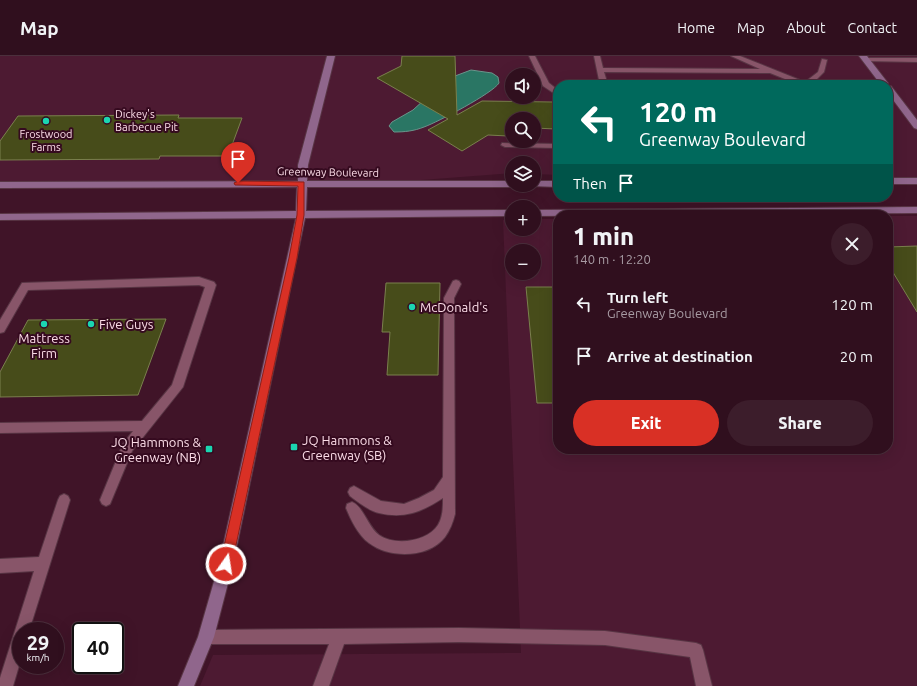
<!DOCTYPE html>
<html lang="en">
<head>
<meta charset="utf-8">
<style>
	:root { --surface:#300f1e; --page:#3c1d2b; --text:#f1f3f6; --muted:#a89ca4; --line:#4b2f3c; --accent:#d93025 }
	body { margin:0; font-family:Ubuntu,sans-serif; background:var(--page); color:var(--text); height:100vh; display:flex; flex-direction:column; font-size:15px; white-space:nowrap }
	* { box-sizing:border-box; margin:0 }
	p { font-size:13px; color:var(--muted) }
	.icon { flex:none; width:22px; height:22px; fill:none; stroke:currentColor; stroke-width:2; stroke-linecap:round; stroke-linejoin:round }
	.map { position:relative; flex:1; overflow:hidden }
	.sheet { position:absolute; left:553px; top:154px; width:340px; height:244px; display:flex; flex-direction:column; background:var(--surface); border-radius:16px; box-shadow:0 4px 16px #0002,0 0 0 1px var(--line) }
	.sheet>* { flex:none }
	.hud { position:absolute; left:553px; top:24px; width:340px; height:122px; border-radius:16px; box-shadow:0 4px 16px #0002,0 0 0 1px var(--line); background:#00695c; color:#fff; overflow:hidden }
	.fabs { position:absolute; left:505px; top:12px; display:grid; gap:8px }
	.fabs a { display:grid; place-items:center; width:36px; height:36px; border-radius:50%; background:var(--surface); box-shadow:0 4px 16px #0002,0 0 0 1px var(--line); font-size:20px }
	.speed { position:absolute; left:12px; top:566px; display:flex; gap:8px; font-size:20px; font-weight:700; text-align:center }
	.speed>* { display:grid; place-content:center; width:52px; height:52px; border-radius:50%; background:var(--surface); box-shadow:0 4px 16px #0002,0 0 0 1px var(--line); line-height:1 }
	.speed small { font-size:10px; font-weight:400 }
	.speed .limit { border:2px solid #111; border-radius:6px; background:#fff; color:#111 }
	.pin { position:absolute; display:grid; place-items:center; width:34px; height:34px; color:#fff; margin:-41px -17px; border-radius:50% 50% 50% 0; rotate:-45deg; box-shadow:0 0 4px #0007 }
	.pin .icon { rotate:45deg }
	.me { position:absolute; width:44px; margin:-22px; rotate:13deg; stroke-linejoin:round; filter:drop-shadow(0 0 3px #0008) }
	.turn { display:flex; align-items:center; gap:14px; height:84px; padding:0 20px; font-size:18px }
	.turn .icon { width:52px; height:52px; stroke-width:2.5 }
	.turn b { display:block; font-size:28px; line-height:34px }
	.then { display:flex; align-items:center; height:38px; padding:0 20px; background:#0003; gap:8px; font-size:15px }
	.round { display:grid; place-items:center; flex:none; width:42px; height:42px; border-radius:21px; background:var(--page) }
	.summary { display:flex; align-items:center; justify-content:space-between; height:68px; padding:0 20px }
	h1 { font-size:24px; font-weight:800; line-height:30px }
	.primary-button { display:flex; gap:8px; margin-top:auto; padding:8px 20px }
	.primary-button a { flex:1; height:46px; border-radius:24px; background:var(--accent); color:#fff; font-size:16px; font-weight:800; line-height:46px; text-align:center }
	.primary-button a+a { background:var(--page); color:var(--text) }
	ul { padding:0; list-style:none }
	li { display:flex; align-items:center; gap:12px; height:52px; padding:0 20px }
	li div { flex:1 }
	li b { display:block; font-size:15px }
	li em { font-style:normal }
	header { display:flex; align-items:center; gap:24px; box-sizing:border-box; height:56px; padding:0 20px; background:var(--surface); border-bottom:1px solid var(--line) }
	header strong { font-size:19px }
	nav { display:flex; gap:22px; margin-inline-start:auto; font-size:14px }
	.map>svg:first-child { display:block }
</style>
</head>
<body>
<header>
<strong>Map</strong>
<nav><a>Home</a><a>Map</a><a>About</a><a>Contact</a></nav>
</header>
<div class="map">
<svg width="917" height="630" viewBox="0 0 917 630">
	<rect width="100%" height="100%" fill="#401428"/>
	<!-- built -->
	<g fill="#4d1a32" fill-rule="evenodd">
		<path d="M0,0H917V125H888V29H558V119L534,118V107H512V117L356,129H0ZM512,19H534V41H512ZM512,63H534V85H512Z"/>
		<path d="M888,160H917V630H200L213,599L521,597L503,164H512V173H534V163H558V393H888ZM512,195H534V217H512Z"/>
	</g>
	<!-- water -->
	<path fill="#2a7664" stroke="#69958b" d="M471,14L492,17L498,21L499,27C493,37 438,66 424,71C414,75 405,76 394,76L389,70L392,66L413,54L447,23Z"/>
	<!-- building -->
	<g fill="#474c1a" stroke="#7a804d">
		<polygon points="402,0 455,0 457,59 482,45 553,46 556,73 534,72 534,63 512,63 512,77 508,80 488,79 462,95 428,74 448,63 377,22 401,10"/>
		<polygon points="179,59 178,62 242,62 228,100 160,100 159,103 0,104 0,85 18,60"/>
		<polygon points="917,190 917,256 888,208 888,191"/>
		<polygon points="386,227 440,227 438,319 387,319 390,276 382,276"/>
		<polygon points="526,231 558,231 558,347 537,347"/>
		<polygon points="166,263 138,339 0,341 0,316 28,264"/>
	</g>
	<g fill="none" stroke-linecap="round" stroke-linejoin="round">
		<defs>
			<g id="lane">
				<polygon points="529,0 535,0 549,27 558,34 558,40 543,30"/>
				<polygon points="594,0 600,0 603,12 760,13 731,0 740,0 805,26 818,16 822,3 827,4 824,16 811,29 800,29 770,17 604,16 608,29 600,29"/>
				<polygon points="866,2 917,2 917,6 864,5 864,3"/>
				<polygon points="502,87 558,88 558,92 505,91 501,89"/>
				<polygon points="199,221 214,226 216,229 183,331 132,395 110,448 106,450 102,448 100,444 123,388 133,375 0,377 0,367 142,365 172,329 205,231 199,229 28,234 4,276 0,277 0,264 22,227"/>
				<path d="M456,224L459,225L461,228L454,242L455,458C453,466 450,474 445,481C429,502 390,503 369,487C358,479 351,464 346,452L347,448L352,446C363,450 368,471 379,479C395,490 427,486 438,469C443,461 443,451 443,442C422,456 404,463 379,457C369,455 358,446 350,440L348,436L350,432L354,430L381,445L404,448L419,442L434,434L443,421L444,242L453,225Z"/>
				<polygon points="64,438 68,440 70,444 29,575 21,575 21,603 13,630 0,630 0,622 34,515 0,517 0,503 39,501 58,444 60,440"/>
				<polygon points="459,572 605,575 696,587 701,589 703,594 712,630 696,630 690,601 605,589 459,586 344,588 329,630 313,630 329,588 206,588 201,586 199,581 201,576 206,574"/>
			</g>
			<g id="secondary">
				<polygon points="327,0 335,0 308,109 307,125 512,125 512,129 516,129 512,131 307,131 306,155 512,154 512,160 305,162 233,508 214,581 194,630 178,630 198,581 219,508 296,162 0,164 0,158 296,155 297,131 0,132 0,126 298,125 298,109"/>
				<polygon points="859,0 867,0 888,27 888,30 891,30 917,64 917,73 914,72 888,37 888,29 881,29"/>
				<rect x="888" y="122" width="29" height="6"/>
				<polygon points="534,125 558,125 558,131 531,130 530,129 534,129"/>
				<polygon points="917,151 917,157 534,160 534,154"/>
			</g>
		</defs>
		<!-- lane casing -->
		<use href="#lane" stroke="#583544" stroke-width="2"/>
		<!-- secondary casing -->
		<use href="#secondary" stroke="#583544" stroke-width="2"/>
		<!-- lane -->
		<use href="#lane" fill="#885569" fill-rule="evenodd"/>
		<!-- secondary -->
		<use href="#secondary" fill="#90668c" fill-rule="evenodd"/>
	</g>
	<!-- route -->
	<polygon fill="#d93025" stroke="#8d1f18" points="238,125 304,126 304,159 297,202 232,508 230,512 226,513 222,512 220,508 289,202 297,159 298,130 235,129 234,127"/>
	<!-- markers -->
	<g fill="#1bd5b1" stroke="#350a1f" stroke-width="1.5">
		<circle cx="107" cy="64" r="4"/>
		<circle cx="46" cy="65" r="4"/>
		<circle cx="412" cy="251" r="4"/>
		<circle cx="44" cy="268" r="4"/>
		<circle cx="91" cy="268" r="4"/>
		<rect x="290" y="387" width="8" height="8" rx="2"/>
		<rect x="205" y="389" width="8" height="8" rx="2"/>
	</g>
	<g text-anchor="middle" stroke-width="4" stroke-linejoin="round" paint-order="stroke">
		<!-- far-poi labels -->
		<g font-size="11" fill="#fbdce7" stroke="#350a1f" text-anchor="start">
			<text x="115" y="62">Dickey's<tspan x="115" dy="13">Barbecue Pit</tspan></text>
			<text x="46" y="82" text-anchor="middle">Frostwood<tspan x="46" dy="13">Farms</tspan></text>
		</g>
		<!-- far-street labels -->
		<g font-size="11" fill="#fbdce7" stroke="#350a1f">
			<text transform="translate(328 116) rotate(1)" y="4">Greenway Boulevard</text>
		</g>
		<!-- poi labels -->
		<g font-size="13" fill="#fbdce7" stroke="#350a1f" text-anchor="start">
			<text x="420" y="256">McDonald's</text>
			<text x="99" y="273">Five Guys</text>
			<text x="44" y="287" text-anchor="middle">Mattress<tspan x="44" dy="15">Firm</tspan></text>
			<text x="302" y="389">JQ Hammons &amp;<tspan x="302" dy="15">Greenway (SB)</tspan></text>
			<text x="201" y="391" text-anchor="end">JQ Hammons &amp;<tspan x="201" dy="15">Greenway (NB)</tspan></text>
		</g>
	</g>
</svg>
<div class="fabs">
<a><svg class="icon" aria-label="sound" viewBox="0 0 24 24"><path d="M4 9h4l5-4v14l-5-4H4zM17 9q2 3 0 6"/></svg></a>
<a><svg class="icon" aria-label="search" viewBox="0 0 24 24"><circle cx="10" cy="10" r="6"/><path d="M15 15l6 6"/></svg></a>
<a><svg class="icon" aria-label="layers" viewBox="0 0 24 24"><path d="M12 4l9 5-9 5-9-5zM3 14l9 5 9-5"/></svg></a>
<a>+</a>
<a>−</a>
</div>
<div class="speed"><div>29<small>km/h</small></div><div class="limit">40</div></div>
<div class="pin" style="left:238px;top:127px;background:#d93025"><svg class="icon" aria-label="arrive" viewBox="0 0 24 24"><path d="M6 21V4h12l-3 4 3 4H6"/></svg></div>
<svg class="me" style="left:226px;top:508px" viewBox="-20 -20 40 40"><circle r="17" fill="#d93025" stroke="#fff" stroke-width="3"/><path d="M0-11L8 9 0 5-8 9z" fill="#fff"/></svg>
<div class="hud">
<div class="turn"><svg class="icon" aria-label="left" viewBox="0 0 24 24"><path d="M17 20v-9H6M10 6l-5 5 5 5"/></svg><div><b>120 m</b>Greenway Boulevard</div></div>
<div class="then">Then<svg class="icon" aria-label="arrive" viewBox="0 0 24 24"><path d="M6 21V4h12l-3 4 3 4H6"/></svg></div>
</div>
<section class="sheet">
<div class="summary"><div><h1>1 min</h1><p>140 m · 12:20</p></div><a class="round"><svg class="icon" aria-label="close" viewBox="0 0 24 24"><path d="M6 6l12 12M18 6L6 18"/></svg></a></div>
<ul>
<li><svg class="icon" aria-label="left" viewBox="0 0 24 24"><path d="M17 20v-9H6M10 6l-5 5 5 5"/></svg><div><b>Turn left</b><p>Greenway Boulevard</p></div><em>120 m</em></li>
<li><svg class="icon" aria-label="arrive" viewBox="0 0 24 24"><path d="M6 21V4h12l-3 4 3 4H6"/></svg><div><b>Arrive at destination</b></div><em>20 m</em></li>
</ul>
<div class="primary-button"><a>Exit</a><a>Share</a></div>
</section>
</div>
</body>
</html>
